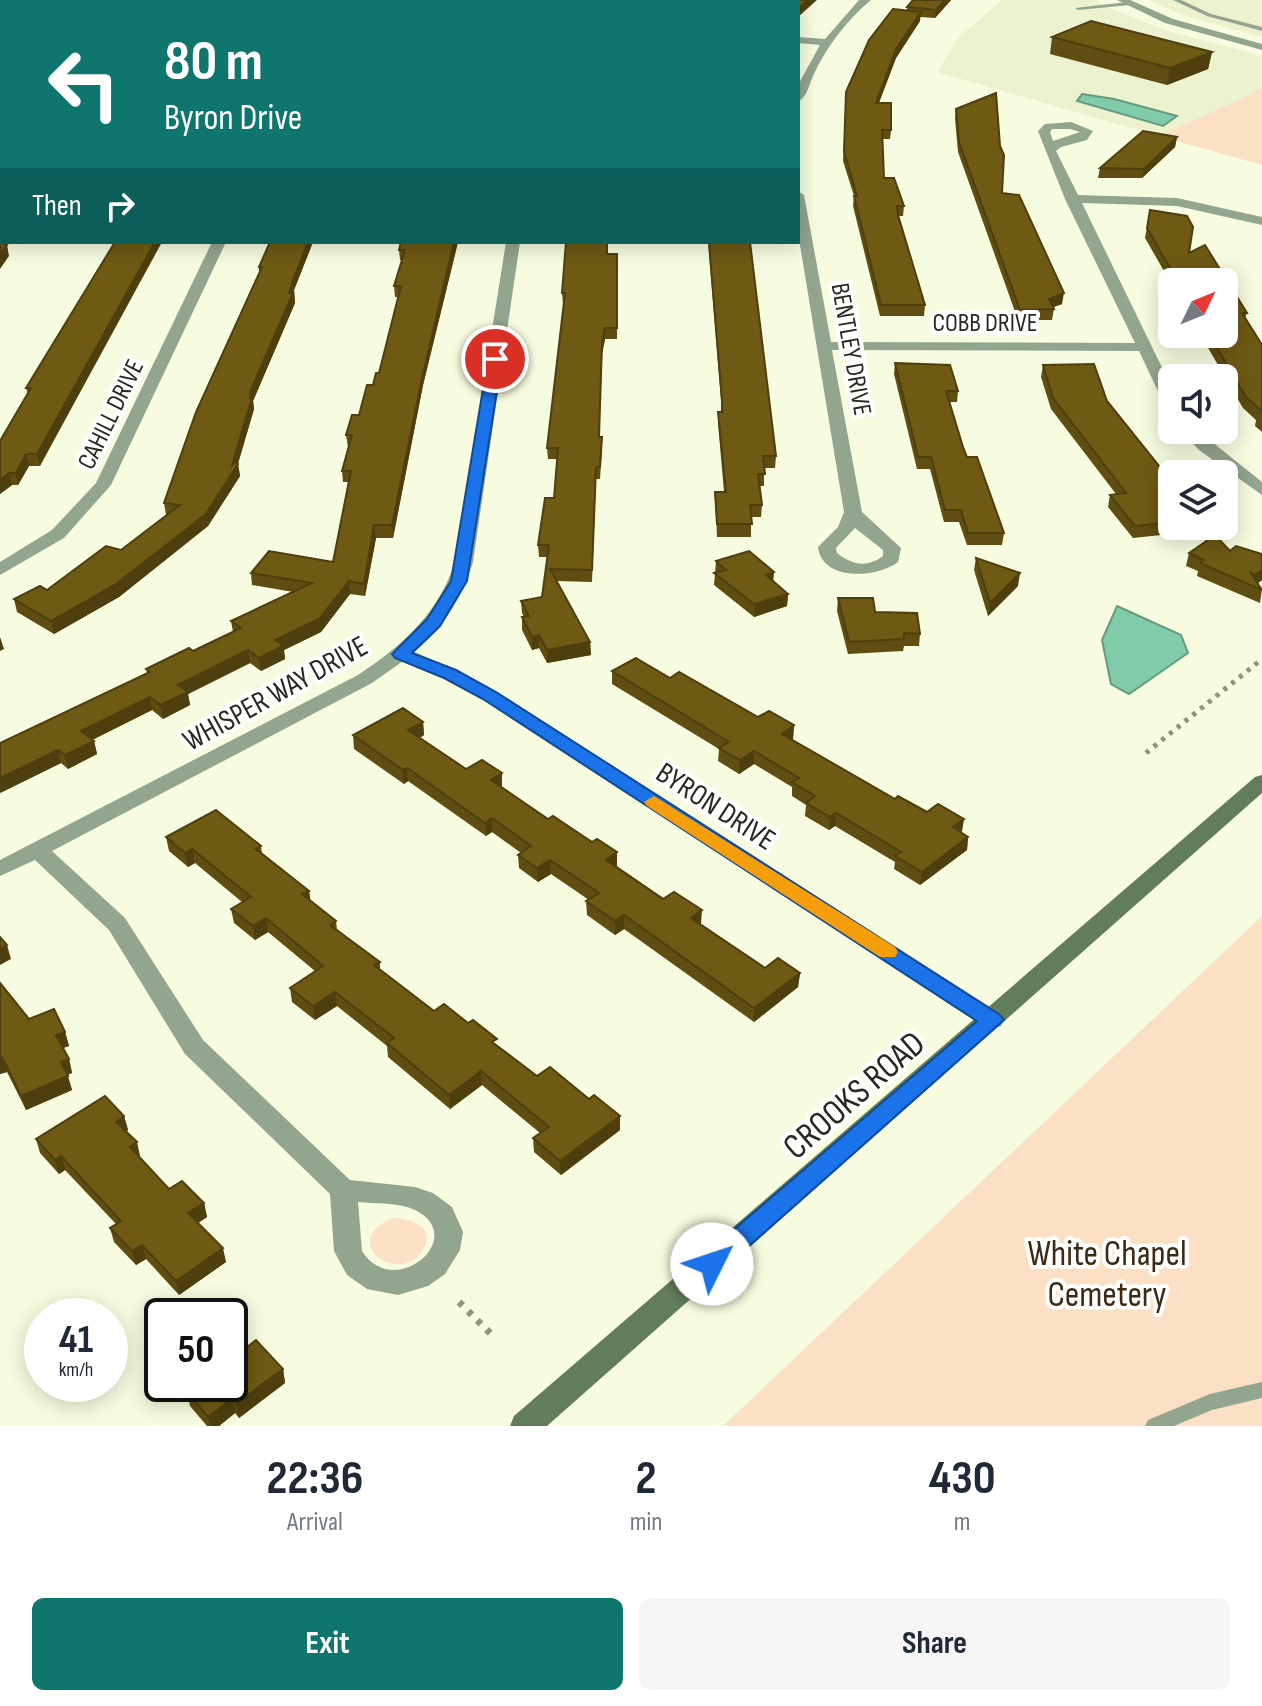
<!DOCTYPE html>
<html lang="en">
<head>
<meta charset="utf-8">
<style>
	:root { --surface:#fff; --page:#f6f6f7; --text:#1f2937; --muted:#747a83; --accent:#0f766e }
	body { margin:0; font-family:"Sofia Sans Condensed",sans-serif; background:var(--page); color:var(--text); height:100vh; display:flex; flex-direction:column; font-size:30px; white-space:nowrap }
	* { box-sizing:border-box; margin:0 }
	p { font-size:26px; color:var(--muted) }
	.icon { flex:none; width:44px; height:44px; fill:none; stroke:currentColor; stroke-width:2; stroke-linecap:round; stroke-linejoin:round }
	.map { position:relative; height:1426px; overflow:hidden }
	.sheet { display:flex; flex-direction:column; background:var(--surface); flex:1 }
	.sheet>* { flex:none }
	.hud { position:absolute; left:0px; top:0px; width:800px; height:244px; box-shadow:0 4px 20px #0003; background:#0f766e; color:#fff; overflow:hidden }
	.needle { width:52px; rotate:47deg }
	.fabs { position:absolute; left:1158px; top:268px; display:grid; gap:16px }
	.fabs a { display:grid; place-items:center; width:80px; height:80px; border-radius:12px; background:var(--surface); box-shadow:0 4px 20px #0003; font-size:40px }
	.speed { position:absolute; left:24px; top:1298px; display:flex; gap:16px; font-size:40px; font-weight:700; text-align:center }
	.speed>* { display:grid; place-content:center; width:104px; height:104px; border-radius:50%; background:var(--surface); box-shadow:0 4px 20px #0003; line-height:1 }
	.speed small { font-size:20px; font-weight:400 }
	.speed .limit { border:4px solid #111; border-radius:12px; background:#fff; color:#111 }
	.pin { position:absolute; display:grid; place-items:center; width:68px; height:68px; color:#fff; margin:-34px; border:4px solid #fff; border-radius:50%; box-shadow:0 2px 8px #0007 }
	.me { position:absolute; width:88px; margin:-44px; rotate:49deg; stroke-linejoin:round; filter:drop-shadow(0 0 6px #0008) }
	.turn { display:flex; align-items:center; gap:28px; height:168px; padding:0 32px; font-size:36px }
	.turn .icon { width:104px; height:104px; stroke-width:2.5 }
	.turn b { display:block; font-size:56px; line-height:68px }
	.then { display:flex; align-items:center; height:76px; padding:0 32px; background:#0003; gap:16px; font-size:30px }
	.eta { display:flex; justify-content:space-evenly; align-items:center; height:136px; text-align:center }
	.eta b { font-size:48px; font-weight:700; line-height:56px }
	.cta { display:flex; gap:16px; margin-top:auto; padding:16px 32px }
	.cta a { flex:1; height:92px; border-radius:12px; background:var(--accent); color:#fff; font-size:32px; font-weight:700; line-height:92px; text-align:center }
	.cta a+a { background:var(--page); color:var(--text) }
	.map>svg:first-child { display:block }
</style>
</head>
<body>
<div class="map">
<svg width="1262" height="1426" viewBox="0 0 1262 1426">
	<rect width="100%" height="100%" fill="#f7fce0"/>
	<!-- built -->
	<g fill="#ecf2ce">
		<polygon points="1002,0 1096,0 1109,8 1168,31 1262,56 1262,89 1159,136 937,72 959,37"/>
		<polygon points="1149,0 1262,0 1262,37 1182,15"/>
	</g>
	<!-- green -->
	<g fill="#fbe0c4">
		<polygon points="1262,89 1262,165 1159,136"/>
		<polygon points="1262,916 1262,1426 723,1426"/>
		<path d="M393,1218C411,1218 437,1228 423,1250C399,1288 336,1241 393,1218Z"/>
	</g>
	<!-- water -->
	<g fill="#80cbaa" stroke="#669b81" stroke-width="2">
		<polygon points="1082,94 1114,99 1177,116 1163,126 1077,101"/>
		<polygon points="1117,606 1181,635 1188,653 1129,694 1111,684 1102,640"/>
	</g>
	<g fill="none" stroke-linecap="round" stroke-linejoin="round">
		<!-- path-far1 -->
		<polyline stroke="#8f9380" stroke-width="5" stroke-dasharray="4 6" stroke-linecap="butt" points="1146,753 1262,659"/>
		<!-- path -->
		<polyline stroke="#8f9380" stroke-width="7" stroke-dasharray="5 8" stroke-linecap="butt" points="459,1302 493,1336"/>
		<!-- lane -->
		<g fill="#92a58e" fill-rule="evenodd">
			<polygon points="1173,0 1181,0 1211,14 1262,27 1262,31 1207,16"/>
			<polygon points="1128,2 1130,5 1078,10 1075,8"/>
			<polygon points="1262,1382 1262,1398 1212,1410 1174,1426 1145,1426 1148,1420 1210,1394"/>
		</g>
		<!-- street -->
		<g fill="#92a58e" fill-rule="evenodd">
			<path d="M859,0H871C847,20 826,47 813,76C809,85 807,97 798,102V85L820,45L798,43V37L825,39Z"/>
			<polygon points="1117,0 1130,0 1173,19 1262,44 1262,50 1165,23"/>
			<path d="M1071,122L1093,131L1087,140L1061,147L1056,151L1078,195L1177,198L1262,217V225L1177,206L1082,203L1172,388V409L1164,404L1139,351L832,350L862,512L901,548L898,562C878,578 822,582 818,547L838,527L844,512L798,233V191L804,195L831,342L1135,343L1065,199L1038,131L1045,124ZM1052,129H1070L1080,132L1053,141L1050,132ZM855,528L883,550V556C867,568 852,565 837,553L836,548Z"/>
			<rect x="0" y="125" width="2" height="6"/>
			<polygon points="212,242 226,242 111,485 64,538 0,575 0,562 52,530 96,483"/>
			<path d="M506,242H520L473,562C462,598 443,628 414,652L457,670L497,692L1001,1014L1004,1020L1001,1026L992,1029L983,1026L483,700L443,678L403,661L372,683L52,851L125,918L203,1040L350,1180L415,1187L433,1193L452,1207L463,1232L460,1250L445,1274L428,1286L398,1295L367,1289L347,1275L334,1251L330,1194L185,1054L109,930L35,860L0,876V860L358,675C403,645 438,614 455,562ZM358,1202C375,1204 399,1202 415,1210C470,1237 394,1302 362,1251Z"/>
			<polygon points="1180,430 1197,430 1262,482 1262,495 1199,450"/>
		</g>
		<!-- secondary -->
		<polygon fill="#617d5b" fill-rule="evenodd" points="1262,775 1262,793 547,1426 510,1426 514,1416 1255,777"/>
	</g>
	<!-- wall -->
	<g fill="#5f4d11">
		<polygon points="913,0 951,0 935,18 920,17 920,21 896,58 879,103 891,130 890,139 883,139 884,178 904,206 903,216 898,216 925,305 924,316 880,316 853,206 854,196 843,161 846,92 907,11 907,7"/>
		<polygon points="1052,37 1212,52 1208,69 1167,85 1050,54"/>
		<polygon points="956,109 1062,304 1053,307 1054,309 1052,320 1018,320 958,152 955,118"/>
		<polygon points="1177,137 1175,147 1142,178 1098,178 1100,168"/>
		<polygon points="1150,210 1187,216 1193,227 1189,253 1205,245 1247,313 1245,318 1262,345 1262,432 1255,426 1256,420 1243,408 1200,334 1224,334 1224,282 1172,282 1172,285 1145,238"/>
		<polygon points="115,242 40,466 29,466 18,485 12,485 0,494 0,441 28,394 26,388"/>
		<polygon points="270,242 313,242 294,290 295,303 253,401 254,409 238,464 240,476 208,526 119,597 54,634 17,612 14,599 47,590 121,550 166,515 164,503 259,273 259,267"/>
		<polygon points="401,242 458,242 423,385 393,538 376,538 365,596 350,594 321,632 284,650 285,659 261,671 250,663 188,694 190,705 163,719 152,710 92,740 94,741 97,754 68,769 61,763 0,793 147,674 146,669 193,651 233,632 231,621 293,592 252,585 251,573 333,562 348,482 343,482 342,471 348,447 346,435 359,415 379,373 399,297 395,297 394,286 402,260 400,260 399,250"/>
		<polygon points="708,242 750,242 776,456 775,468 764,468 764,486 760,486 762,505 761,517 751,517 751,537 717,537 715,492 724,492 718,423 718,412 722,412"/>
		<polygon points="607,254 617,254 617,339 605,339 602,354 599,437 602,448 600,479 596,479 592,582 557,581 590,642 591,655 547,663 539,648 532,650 522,630 522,617 524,617 522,613 521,601 542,597 547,557 539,557 538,545 554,498 557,459 548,459 547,448 564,304 563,304 562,293"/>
		<polygon points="895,363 958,391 957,402 949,402 967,457 1004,533 1002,545 967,545 959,522 944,522 930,469 917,469 894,374"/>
		<polygon points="1043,365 1107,401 1172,482 1172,526 1200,526 1199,531 1133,538 1108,507 1110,495 1116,494 1051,409 1041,377"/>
		<polygon points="1230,551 1262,554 1262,580 1258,583 1262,589 1260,603 1197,576 1198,571 1186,566 1189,553"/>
		<polygon points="976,558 1018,586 988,616 974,570"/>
		<polygon points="716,561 774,582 788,594 787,606 754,617 714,585"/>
		<polygon points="838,598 875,612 920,634 919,646 904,646 903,651 848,654 837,611"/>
		<polygon points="612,671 670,678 758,717 794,725 793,739 792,739 895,799 968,837 967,850 920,885 894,869 895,862 835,826 829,830 805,816 806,805 792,796 792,787 754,764 739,774 718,761 719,749 612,684"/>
		<polygon points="423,722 424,735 420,738 466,769 502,773 502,787 765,968 800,973 798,987 754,1022 624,929 615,935 587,915 586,901 589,900 551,874 538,882 519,868 518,855 521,853 492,832 486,836 408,781 404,784 354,749 353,735"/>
		<polygon points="166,837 261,846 262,854 309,891 310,901 336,921 337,930 380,962 380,970 434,1011 498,1047 537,1076 589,1099 620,1116 620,1130 561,1175 534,1152 533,1138 540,1133 482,1085 450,1109 388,1057 387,1046 337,1006 315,1020 292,1002 290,988 315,971 268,932 255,940 234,923 231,909 242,902 195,863 188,867 169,851"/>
		<polygon points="0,983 29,1019 65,1032 69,1046 63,1048 69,1059 72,1073 67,1075 72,1090 26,1110 7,1072 0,1074"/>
		<polygon points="124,1116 128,1130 126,1132 140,1156 139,1157 169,1189 204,1203 207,1217 198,1223 226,1262 179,1295 146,1259 136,1265 114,1242 110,1228 116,1224 65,1170 59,1174 40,1153 36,1139"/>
		<polygon points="162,1340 162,1361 159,1358 156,1344"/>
		<polygon points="241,1352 283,1369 285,1383 239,1418 235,1413 219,1426 207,1426 190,1406 187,1392 188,1391 182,1384 230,1384"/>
	</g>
	<!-- shaded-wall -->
	<g fill="#4e3f0e">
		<polygon points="808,0 817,0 798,17 798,9"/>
		<polygon points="945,0 951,0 935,18 936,10"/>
		<polygon points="921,12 920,21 896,58 875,112 876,103 896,49"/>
		<polygon points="1212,52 1208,69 1167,85 1170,68"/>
		<polygon points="1177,137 1175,147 1142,178 1144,169"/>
		<polygon points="155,242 162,242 40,466 37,454"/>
		<polygon points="308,242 313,242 294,290 295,303 253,401 254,409 237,466 238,464 240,476 208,526 119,597 54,634 51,621 232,465 251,390"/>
		<polygon points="454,242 458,242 423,385 393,538 392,525 423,374"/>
		<polygon points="7,245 9,256 0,269 0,255"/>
		<polygon points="1064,293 1062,304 1048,309 1049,299"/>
		<polygon points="605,328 605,339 602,354 602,343"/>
		<polygon points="26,454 29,466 18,485 16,473"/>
		<polygon points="9,473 12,485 0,494 0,480"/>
		<polygon points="374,525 376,538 365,596 364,584"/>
		<polygon points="1262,570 1262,580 1252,587 1255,575"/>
		<polygon points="774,572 773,585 766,575"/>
		<polygon points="1020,573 1018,586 988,616 990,603"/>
		<polygon points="349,581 350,594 321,632 284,650 285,659 261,671 259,658 275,640"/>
		<polygon points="788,594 787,606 754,617 754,604"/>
		<polygon points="539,635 539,648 532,650 532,637"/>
		<polygon points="0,637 4,649 0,651"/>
		<polygon points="590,642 591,655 547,663 547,650"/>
		<polygon points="248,650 250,663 188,694 190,705 163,719 160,705 178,685"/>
		<polygon points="150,697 152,710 84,744 81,731"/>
		<polygon points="423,722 424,735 410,743 408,730"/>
		<polygon points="794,725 793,739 781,747 782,734"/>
		<polygon points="94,741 97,754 68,769 65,755"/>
		<polygon points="58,750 61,763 0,793 0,778"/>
		<polygon points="754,751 754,764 739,774 740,760"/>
		<polygon points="407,768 408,781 404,784 403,770"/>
		<polygon points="502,773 502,787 492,793 491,780"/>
		<polygon points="836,813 835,826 829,830 830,817"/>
		<polygon points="492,818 492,832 486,836 485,823"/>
		<polygon points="964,819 962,832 953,827"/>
		<polygon points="968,837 967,850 920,885 922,872"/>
		<polygon points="192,849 195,863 188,867 185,853"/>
		<polygon points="617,852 617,866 606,873 606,860"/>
		<polygon points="550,860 551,874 538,882 537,868"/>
		<polygon points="309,891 311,904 302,894"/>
		<polygon points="702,910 701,924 691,918"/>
		<polygon points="624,915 624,929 615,935 615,921"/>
		<polygon points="266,918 268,932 255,940 253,926"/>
		<polygon points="7,945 11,959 0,965 0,949"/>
		<polygon points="800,973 798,987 754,1022 754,1008"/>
		<polygon points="335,992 337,1006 315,1020 313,1006"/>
		<polygon points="65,1032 69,1046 60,1049 56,1035"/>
		<polygon points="2,1057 7,1072 0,1074 0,1058"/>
		<polygon points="69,1059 72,1073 64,1076 61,1062"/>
		<polygon points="481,1071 482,1085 450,1109 449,1095"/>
		<polygon points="68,1076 72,1090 26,1110 21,1096"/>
		<polygon points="124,1116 128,1130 120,1136 116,1122"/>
		<polygon points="620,1116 620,1130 561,1175 560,1161"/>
		<polygon points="137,1142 140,1156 134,1161 130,1147"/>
		<polygon points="61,1156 65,1170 59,1174 55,1160"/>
		<polygon points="204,1203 207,1217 192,1227 188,1213"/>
		<polygon points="142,1245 146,1259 136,1265 132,1251"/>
		<polygon points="223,1248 226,1262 179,1295 176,1281"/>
		<polygon points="283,1369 285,1383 239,1418 236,1404"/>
		<polygon points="232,1399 235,1413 219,1426 211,1426 208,1417"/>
	</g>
	<!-- building -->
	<g fill="#6f5a14" stroke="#4e3f0e" stroke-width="2">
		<polygon points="219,0 691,0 694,2 220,2"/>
		<polygon points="772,0 808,0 798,9 798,2 770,2"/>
		<polygon points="913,0 945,0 936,10 907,7"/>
		<polygon points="0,5 2,9 2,79 0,73"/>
		<polygon points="893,9 921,12 896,49 876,103 891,103 891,130 882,130 884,178 894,178 904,206 897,206 898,215 925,305 881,305 854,196 857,196 844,152 846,92 869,40"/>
		<polygon points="1091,21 1212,52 1170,68 1052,37"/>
		<polygon points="996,93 1000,146 1004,155 1002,193 1019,195 1064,293 1049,299 1054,309 1020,310 959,142 956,109"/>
		<polygon points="1143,131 1177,137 1144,169 1100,168"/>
		<polygon points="1150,210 1187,216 1193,227 1189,253 1205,245 1247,313 1242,313 1262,345 1262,411 1246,397 1209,334 1224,334 1224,282 1178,282 1147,228"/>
		<polygon points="0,242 7,245 0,255"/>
		<polygon points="115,242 155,242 37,454 26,454 16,473 9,473 0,480 0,441 31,388 26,388"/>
		<polygon points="270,242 308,242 293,280 289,293 293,293 251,390 250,398 252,398 232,465 236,462 238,464 206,514 116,584 51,621 14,599 40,586 47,590 106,546 121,550 180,505 164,503 196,412 262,267 259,267"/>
		<polygon points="401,242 454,242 423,374 392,525 374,525 364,584 349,581 319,619 275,640 283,646 259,658 248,650 178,685 188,692 160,705 150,697 81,731 94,741 65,755 58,750 0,778 0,743 150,672 146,669 189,648 193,651 241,628 231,621 312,583 251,573 269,551 333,562 351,471 342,471 352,435 346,435 352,415 359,415 367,385 373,385 376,373 379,373 401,286 394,286 405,250 399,250"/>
		<polygon points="566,242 607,242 607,254 617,254 617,328 605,328 602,343 599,437 602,437 600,467 596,467 592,570 550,569 590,642 547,650 539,635 532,637 522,617 529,616 521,601 542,597 549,545 538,545 545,498 554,498 558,448 547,448 565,293 562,293"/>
		<polygon points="709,242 750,242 776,456 763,456 765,474 758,474 762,505 750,505 752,524 717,524 715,492 726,492 718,412 722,412 722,401"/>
		<polygon points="895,363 950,365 958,391 946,391 963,447 967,457 977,457 1004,533 968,533 961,510 945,510 931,457 918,457"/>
		<polygon points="1094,364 1107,401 1172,482 1172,522 1135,526 1110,495 1126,493 1053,398 1043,365"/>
		<polygon points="1215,535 1230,551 1236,546 1262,554 1262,570 1255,575 1250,572 1262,590 1200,563 1204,560 1189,553"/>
		<polygon points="749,551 774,572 766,575 788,594 754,604 714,573 726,570 716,561"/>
		<polygon points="976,558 1020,573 990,603"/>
		<polygon points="838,598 873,598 875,612 917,613 920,634 904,633 904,639 849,642"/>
		<polygon points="636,658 670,678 679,672 758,717 769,711 794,725 782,734 895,799 898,796 927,812 938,804 964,819 953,827 968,837 922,872 895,856 901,852 836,813 830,817 806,803 815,796 792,782 799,778 754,751 740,760 719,748 729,742 612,671"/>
		<polygon points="403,708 423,722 408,730 466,769 482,760 502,773 491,780 548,819 553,816 592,842 597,839 617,852 606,860 663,899 674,892 702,910 691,918 765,968 778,958 800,973 754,1008 624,915 615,921 586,901 599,893 550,860 537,868 518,855 531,846 492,818 485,823 407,768 403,770 353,735"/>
		<polygon points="216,810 261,846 256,849 309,891 302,894 336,921 330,925 380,962 374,965 434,1011 444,1004 468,1023 473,1020 497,1039 492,1042 537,1076 550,1067 589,1099 594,1095 620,1116 560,1161 533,1138 549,1127 481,1071 449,1095 387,1043 394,1038 335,992 313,1006 290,988 323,966 266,918 253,926 231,909 251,897 192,849 185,853 166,837"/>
		<polygon points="0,937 7,945 0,949"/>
		<polygon points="0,983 29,1019 54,1009 65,1032 56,1035 69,1059 61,1062 68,1076 21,1096 2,1057 0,1058"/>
		<polygon points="105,1096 124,1116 116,1122 137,1142 130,1147 169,1189 182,1181 204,1203 188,1213 223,1248 176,1281 142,1245 132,1251 110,1228 121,1221 61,1156 55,1160 36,1139"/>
		<polygon points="203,1310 208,1316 195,1316"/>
		<polygon points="162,1340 162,1352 156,1344"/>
		<polygon points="230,1340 241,1352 256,1340 283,1369 236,1404 232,1399 208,1417 187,1392 193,1387 190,1384 230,1384"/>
	</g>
	<!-- route -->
	<polygon fill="#1a73e8" stroke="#114b97" stroke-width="2" points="495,355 502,359 467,581 440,626 412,653 456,670 496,692 1000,1015 1004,1020 721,1271 712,1275 703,1271 699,1264 703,1256 977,1021 483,699 444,678 395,658 392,654 427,619 451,581 488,359"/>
	<!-- slow -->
	<polygon fill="#f59e0b" points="654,796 895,947 898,952 895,957 880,957 647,806 644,802"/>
	<g text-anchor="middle" stroke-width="8" stroke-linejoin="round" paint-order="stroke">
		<!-- far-street labels -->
		<g font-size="26" fill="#282a20" stroke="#fff">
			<text x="985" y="331">COBB DRIVE</text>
			<text transform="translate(852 349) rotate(80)" y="9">BENTLEY DRIVE</text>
			<text transform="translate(110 414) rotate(-64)" y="9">CAHILL DRIVE</text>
		</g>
		<!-- street labels -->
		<g font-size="30" fill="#282a20" stroke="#fff">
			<text transform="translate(275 693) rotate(-29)" y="10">WHISPER WAY DRIVE</text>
			<text transform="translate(716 806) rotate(33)" y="10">BYRON DRIVE</text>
		</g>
		<!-- near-street labels -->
		<g font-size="36" fill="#282a20" stroke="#fff">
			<text transform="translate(853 1094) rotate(-41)" y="13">CROOKS ROAD</text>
		</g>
		<!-- near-park labels -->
		<g font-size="36" fill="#3e2912" stroke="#fff">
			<text x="1107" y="1265">White Chapel<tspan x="1107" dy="41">Cemetery</tspan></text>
		</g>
	</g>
</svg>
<div class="fabs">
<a><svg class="needle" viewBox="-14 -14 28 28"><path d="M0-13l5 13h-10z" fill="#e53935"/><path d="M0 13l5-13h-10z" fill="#747a83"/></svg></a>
<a><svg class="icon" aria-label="sound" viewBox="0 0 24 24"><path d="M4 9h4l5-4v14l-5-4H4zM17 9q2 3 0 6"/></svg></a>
<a><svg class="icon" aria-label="layers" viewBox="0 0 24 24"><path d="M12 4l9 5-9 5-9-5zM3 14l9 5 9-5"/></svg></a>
</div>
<div class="speed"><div>41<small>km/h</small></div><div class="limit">50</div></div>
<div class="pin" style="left:495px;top:359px;background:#d93025"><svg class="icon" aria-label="arrive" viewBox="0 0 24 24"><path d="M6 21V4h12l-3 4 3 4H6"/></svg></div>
<svg class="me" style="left:712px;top:1264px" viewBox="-20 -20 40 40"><circle r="19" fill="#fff"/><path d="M0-13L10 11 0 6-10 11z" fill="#1a73e8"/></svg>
<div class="hud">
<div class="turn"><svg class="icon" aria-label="left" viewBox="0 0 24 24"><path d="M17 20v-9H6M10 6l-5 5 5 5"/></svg><div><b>80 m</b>Byron Drive</div></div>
<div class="then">Then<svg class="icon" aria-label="right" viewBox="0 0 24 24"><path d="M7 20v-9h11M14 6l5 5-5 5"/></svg></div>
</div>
</div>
<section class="sheet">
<div class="eta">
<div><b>22:36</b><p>Arrival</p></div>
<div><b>2</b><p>min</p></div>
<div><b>430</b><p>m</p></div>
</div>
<div class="cta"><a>Exit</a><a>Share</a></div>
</section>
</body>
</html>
